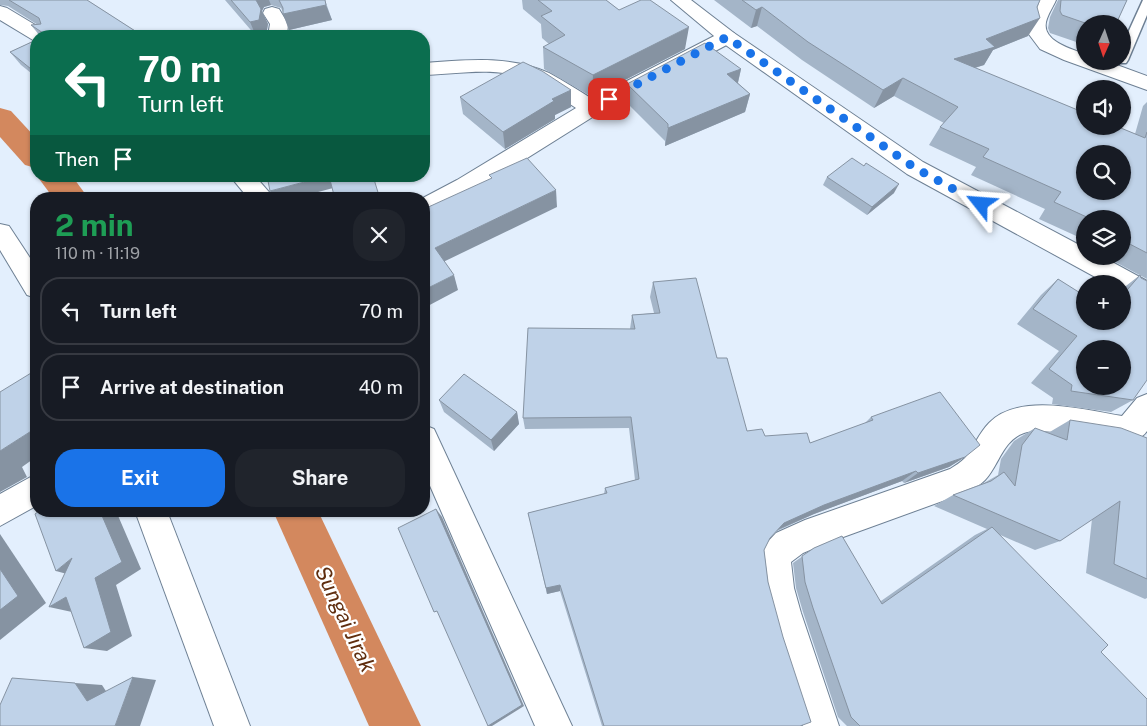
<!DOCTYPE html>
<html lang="en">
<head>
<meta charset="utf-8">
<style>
	:root { --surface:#171b24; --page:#20242c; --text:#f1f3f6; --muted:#9ea1a6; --line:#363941; --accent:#1a73e8 }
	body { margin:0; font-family:"Public Sans",sans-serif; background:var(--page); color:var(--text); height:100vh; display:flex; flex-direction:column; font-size:19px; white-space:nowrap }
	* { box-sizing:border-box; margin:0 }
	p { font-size:16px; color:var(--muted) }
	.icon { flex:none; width:28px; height:28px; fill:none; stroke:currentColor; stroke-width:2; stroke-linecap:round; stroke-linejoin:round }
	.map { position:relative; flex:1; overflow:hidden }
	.panel { position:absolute; left:30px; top:192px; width:400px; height:325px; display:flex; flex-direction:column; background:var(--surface); border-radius:20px; box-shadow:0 1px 4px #0004 }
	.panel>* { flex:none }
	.banner { position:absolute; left:30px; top:30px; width:400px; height:152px; border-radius:20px; box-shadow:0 1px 4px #0004; background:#0b6e4f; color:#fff; overflow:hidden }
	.needle { width:32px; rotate:183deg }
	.controls { position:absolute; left:1076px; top:15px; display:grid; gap:10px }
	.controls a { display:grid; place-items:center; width:55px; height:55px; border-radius:50%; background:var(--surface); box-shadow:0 1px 4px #0004; font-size:25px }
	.pin { position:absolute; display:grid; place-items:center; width:42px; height:42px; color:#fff; margin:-21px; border-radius:10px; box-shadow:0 2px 8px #0006 }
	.me { position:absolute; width:55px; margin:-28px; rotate:298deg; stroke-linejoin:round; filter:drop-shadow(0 0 4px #0008) }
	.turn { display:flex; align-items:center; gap:18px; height:105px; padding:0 25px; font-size:22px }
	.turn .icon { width:65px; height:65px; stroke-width:2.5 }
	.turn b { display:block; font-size:35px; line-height:42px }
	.then { display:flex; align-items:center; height:48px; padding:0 25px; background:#0003; gap:10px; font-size:19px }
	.round { display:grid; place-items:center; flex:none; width:52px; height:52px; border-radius:20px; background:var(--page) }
	.overview { display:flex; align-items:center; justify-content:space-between; height:85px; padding:0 25px }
	h1 { font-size:30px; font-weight:700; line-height:38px; color:#1e9e55 }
	.action { display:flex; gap:10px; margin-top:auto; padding:10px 25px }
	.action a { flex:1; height:58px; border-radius:20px; background:var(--accent); color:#fff; font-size:20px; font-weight:700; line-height:58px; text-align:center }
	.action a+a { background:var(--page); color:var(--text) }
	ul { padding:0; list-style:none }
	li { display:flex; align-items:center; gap:15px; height:68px; margin:0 10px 8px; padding:0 15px; border:2px solid var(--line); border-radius:20px }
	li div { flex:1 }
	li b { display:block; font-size:19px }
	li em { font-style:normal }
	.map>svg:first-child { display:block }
</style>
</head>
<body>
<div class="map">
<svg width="1147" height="726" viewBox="0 0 1147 726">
	<rect width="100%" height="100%" fill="#e3effd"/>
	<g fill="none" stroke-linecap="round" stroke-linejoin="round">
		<!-- canal -->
		<g fill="#d3885e" fill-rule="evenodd">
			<polygon points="0,108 11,111 36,138 36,168 25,165 0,137"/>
			<polygon points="37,176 72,176 89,199 54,199"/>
			<polygon points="273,511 318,511 421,726 369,726"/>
		</g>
		<defs>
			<polygon id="lane" points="1143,0 1147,0 1147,15 1128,60 1126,63 1118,63 1117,61 1122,61 1122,46"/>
			<g id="street">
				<path d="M1038,0H1056C1053,7 1048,14 1046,22C1042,41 1071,49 1085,54V61H1106L1147,76V90L1064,60L1040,49L1028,33L1027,25Z"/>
				<polygon points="0,6 7,8 47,32 50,36 36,36 36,41 33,40 0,20"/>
				<polygon points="272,7 279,9 288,24 287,36 268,36 270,24 263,13 265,9"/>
				<path d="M727,31L734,33L737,37L734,41L599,113L473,192L432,214L424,217V199H421L457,180L576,108C559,97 542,84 522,77C492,67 455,74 424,75V63C466,60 510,55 549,73C564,81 578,90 592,99L720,33Z"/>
				<polygon points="230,176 255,176 275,199 249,199"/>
				<polygon points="0,224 9,226 36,267 36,298 27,295 0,250"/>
				<path d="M1147,394V431C1127,460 1056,422 1024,433C1003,440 999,465 985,480C981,484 975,488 970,491L824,544L803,553L791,562L794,588L801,613L839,726H803L775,640L761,588L758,558L763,547L776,533L805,520L950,469C955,466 961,462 965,458C974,447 979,433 989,423C1019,392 1084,410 1122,416L1137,398Z"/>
				<polygon points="424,425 434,429 572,726 535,726 424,472"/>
				<polygon points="36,474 36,506 0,526 0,494"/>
				<polygon points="135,511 167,511 250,726 214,726"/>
			</g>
			<polygon id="primary" points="671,0 691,0 734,33 923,162 1085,248 1085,256 1101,256 1147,281 1147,303 1122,292 1122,284 1108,284 907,174 720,41"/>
		</defs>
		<!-- lane casing -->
		<use href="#lane" stroke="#6e8094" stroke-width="3"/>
		<!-- street casing -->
		<use href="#street" stroke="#6e8094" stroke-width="2"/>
		<!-- primary casing -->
		<use href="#primary" stroke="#6e8094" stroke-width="2"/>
		<!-- lane -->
		<use href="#lane" fill="#fff" fill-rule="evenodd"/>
		<!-- street -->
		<use href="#street" fill="#fff" fill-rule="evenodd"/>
		<!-- primary -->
		<use href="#primary" fill="#fff" fill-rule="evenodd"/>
	</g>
	<!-- wall -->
	<g fill="#a4b5c8">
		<polygon points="0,0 87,0 143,36 40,36 31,25 38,25 8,6 0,5"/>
		<polygon points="225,0 325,0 332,20 289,30 283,12 281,8 271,5 264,7 262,11 268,24 266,35 256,36"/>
		<polygon points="522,0 606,0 619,10 685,49 592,97 544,69 543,47 549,44 542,38 541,24 523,9"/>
		<polygon points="714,0 1040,0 1028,36 993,50 984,65 975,68 1135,134 1143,106 1147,102 1147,279 1104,256 1122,256 1122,219 1085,219 1085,240 1039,219 1045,209 971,175 976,167 929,145 940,127 944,123 894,96 874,108 802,60 757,26 751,28"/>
		<polygon points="1058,0 1127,0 1116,24 1085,24 1085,45 1050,33 1048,28 1050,17"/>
		<polygon points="36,40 36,77 21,65 10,52"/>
		<polygon points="741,69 738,83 750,94 745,112 665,146 665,141 625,101 627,84"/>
		<polygon points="571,90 571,107 555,115 555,119 505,149 463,114 460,97"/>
		<polygon points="827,177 894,193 867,215 823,185"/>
		<polygon points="1140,275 1141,278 1133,400 1111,412 1052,404 1053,398 1031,383 1059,351 1017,324 1041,295 1058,279 1122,321 1122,289"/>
		<polygon points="653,282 717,358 747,431 765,436 810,443 864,424 871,417 965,457 949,467 904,483 902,481 814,514 777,531 770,538 764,550 768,582 800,726 602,726 560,591 547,594 528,513 604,494 605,488 635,480 629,428 525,429 523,418 630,329 632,315 654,313 650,297"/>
		<polygon points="439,400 517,412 519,424 494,451 444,412"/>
		<polygon points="1070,420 1147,438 1147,598 1145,599 1086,573 1092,519 1060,541 1035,550 998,534 1101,652 1147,726 847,726 838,717 803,612 796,588 793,563 814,548 881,601 975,535 987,529 934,506 953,495 984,483 998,475 1001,459 1014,441 1035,428 1048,433"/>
	</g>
	<!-- shaded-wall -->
	<g fill="#8693a2">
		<polygon points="256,0 269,0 271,5 264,7 262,11 268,24 266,35 262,36 256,36 250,22"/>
		<polygon points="326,5 332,20 289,30 283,14"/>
		<polygon points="762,7 757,26 751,28 756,10"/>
		<polygon points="1040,18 1028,36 993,50 984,65 943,77 954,59 986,39"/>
		<polygon points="689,27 685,49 592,97 593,75"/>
		<polygon points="741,69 737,86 727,74"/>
		<polygon points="903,78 894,96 874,108 883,90"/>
		<polygon points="571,90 571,107 555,115 555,119 505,149 503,132 552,99"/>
		<polygon points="750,94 745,112 665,146 668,128"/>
		<polygon points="327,176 348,176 348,184 292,199 275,199 270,191"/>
		<polygon points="899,184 894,193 867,215 872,207"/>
		<polygon points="556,190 557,207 439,264 435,248"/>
		<polygon points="454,275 458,290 424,308 424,290"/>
		<polygon points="517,412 519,424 494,451 491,440"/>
		<polygon points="36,428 36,457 22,467 27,477 0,492 0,451"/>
		<polygon points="965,457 949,467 904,483 918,473"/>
		<polygon points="916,471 902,481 814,514 775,531 784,523 824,505"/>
		<polygon points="436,509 442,517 524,706 492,726 488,726"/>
		<polygon points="100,511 116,511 141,569 116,585 132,636 107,651 84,648 95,578"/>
		<polygon points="0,534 46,603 0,640"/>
		<polygon points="72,558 78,577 56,571"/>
		<polygon points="560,585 560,591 547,594 546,588"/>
		<polygon points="66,597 72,612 49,607"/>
		<polygon points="133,677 156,680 140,726 115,726"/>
		<polygon points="75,683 102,685 113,702 87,701"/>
	</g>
	<!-- building -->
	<g fill="#bfd2e8" stroke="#8693a2" fill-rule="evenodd">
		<polygon points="9,0 87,0 143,36 44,36 46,35 31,25 41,24 39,18"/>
		<polygon points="231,0 256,0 261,9 259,20 250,22"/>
		<polygon points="279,0 325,0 326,5 283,14 283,8"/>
		<polygon points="538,0 606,0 619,10 641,0 650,0 689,27 593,75 543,47 565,35 541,16 552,11"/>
		<path d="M742,0H1040L1037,7L1040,18L986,39L995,47L954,59L1085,113V126H1116L1145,138L1147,132V253L1122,240V219H1091L1054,202L1061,192L983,157L989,149L940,127L958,107L903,78L883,90L808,42L762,7L756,10ZM1085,154H1122V191H1085Z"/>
		<polygon points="1061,0 1127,0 1116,24 1088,24 1062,15 1060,11"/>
		<polygon points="36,40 36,73 10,52"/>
		<polygon points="705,43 741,69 727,74 750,94 668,128 668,124 627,84"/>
		<polygon points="523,62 542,71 571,90 552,99 554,101 503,132 460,97"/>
		<polygon points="527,158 556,190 435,248 454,275 424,290 424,209 492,178 489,175"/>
		<polygon points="852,158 864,166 866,163 899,184 872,207 827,177"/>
		<polygon points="267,176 327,176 270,191"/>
		<polygon points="329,176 373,176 380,199 335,199"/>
		<path d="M1140,275L1141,278L1147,281V380L1133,400L1071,391L1072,385L1049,369L1077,336L1033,309L1058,279L1085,296V321H1122V296ZM1085,349H1122V386H1085Z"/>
		<polygon points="696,278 717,358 727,358 747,431 762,429 765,436 807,433 810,443 873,420 871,417 940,392 980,445 965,457 918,473 916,471 824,505 784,523 770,538 764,550 768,582 783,637 811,722 800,726 604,726 560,585 546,588 528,513 607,493 605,488 639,479 631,417 523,418 528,328 635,329 632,315 660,313 653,282"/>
		<polygon points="36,370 36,428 0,451 0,392"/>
		<polygon points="464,374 517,412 491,440 439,400"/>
		<polygon points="1070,420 1121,428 1147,438 1147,579 1114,564 1120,501 1060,541 953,495 991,481 1004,472 1015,486 1022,445 1035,428 1067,440"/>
		<polygon points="436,509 522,705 488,726 437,611 434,612 398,528"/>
		<polygon points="39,511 100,511 122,562 95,578 111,632 84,648 66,597 49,607 72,558 56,571 35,514"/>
		<polygon points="992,527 1108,645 1101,652 1147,699 1147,726 860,726 851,717 813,608 805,582 802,556 814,548 842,536 882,604"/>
		<polygon points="0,569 18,596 0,610"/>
		<polygon points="133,677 115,726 0,726 0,705 12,678 75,683 87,701"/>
	</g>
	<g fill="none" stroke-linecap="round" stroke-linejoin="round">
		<!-- route -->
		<polyline stroke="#1a73e8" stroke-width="9" stroke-dasharray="0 16.2" points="609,99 727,37 915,168 981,204"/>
	</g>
	<g text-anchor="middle" stroke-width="4.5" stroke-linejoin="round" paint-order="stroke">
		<!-- near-water labels -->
		<g font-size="21" font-style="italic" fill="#5f2d0e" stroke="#fff">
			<text transform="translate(345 619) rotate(65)" y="7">Sungai Jirak</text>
		</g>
	</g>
</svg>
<div class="controls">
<a><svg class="needle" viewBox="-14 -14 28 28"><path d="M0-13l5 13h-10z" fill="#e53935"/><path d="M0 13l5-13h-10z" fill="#9ea1a6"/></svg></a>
<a><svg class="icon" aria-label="sound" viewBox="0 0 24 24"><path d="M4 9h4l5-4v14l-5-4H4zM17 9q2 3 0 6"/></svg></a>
<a><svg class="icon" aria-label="search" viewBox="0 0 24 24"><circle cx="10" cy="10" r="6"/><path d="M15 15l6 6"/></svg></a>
<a><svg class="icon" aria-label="layers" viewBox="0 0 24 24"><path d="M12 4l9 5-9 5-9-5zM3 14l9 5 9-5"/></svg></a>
<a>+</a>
<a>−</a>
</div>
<div class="pin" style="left:609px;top:99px;background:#d93025"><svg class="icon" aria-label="arrive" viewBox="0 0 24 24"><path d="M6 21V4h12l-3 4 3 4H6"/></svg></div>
<svg class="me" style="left:981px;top:204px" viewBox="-20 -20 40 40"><path d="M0-17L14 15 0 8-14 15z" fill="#1a73e8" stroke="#fff" stroke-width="4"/></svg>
<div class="banner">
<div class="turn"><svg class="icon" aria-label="left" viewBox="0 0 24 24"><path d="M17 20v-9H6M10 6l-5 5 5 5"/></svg><div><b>70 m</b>Turn left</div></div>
<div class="then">Then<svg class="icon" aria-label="arrive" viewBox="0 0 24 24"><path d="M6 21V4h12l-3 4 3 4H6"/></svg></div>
</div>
<section class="panel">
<div class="overview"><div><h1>2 min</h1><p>110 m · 11:19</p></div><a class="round"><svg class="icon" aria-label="close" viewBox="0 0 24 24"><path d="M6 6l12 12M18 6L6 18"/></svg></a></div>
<ul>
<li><svg class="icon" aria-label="left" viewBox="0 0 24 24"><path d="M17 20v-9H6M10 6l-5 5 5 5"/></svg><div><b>Turn left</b></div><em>70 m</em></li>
<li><svg class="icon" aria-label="arrive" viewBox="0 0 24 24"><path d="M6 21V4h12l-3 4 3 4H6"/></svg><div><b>Arrive at destination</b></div><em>40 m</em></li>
</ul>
<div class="action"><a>Exit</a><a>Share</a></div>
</section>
</div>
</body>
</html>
